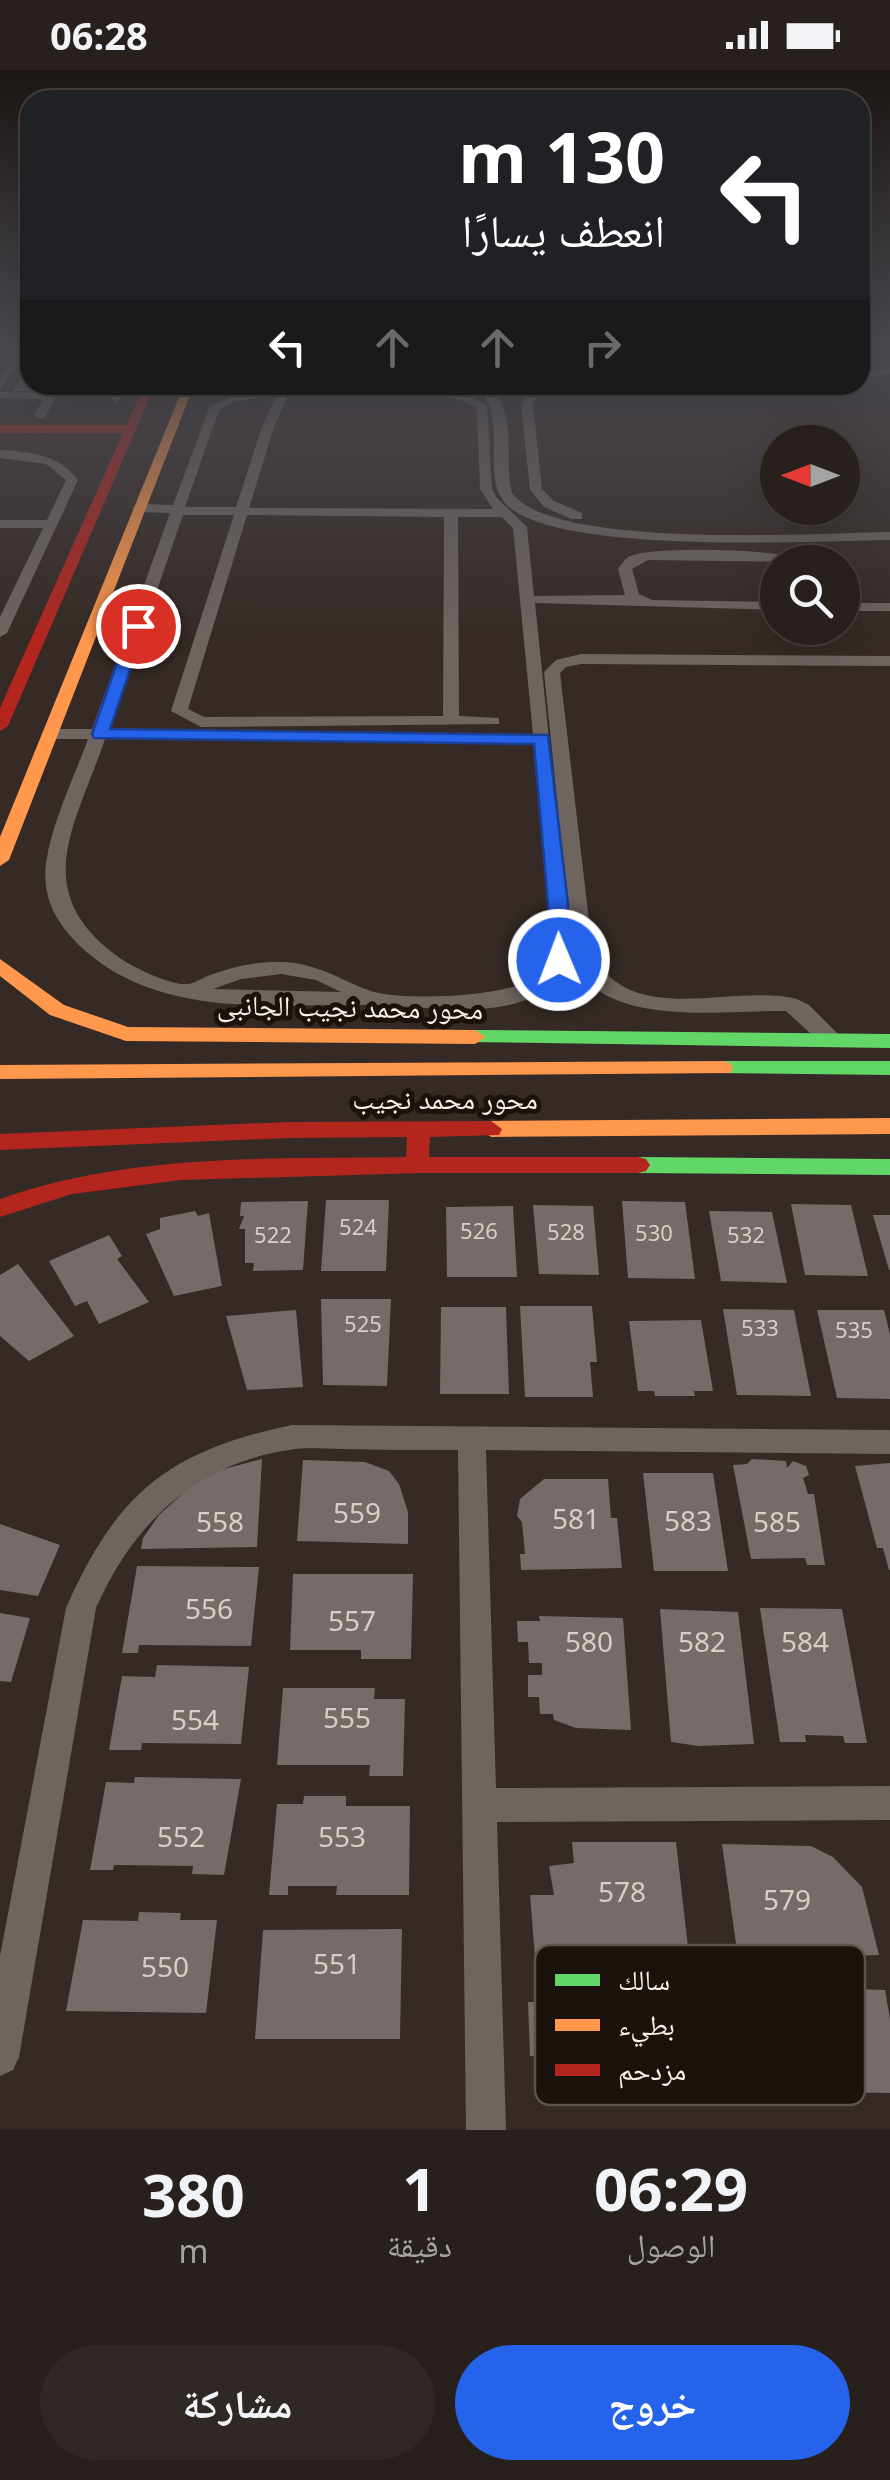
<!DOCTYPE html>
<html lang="ar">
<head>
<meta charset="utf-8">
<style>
	:root { --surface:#28201c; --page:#302825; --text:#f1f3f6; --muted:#a5a3a3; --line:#443e3b; --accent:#2563eb }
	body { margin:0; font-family:"Noto Sans","Noto Naskh Arabic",sans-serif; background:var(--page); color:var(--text); direction:rtl; height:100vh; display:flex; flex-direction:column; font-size:38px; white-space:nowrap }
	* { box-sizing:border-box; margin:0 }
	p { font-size:32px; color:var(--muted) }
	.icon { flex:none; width:55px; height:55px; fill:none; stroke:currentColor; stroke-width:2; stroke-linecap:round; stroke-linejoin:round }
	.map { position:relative; height:2060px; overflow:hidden; direction:ltr }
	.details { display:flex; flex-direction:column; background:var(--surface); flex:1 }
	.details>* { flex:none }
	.guide { position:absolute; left:20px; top:20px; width:850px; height:305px; border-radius:30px; box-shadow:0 10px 40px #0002,0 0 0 2px var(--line); direction:rtl; background:#202124; color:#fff; overflow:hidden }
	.needle { width:65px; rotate:270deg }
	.buttons { position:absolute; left:760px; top:355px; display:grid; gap:20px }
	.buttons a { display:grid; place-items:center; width:100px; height:100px; border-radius:50%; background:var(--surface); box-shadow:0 10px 40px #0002,0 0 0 2px var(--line); font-size:50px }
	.pin { position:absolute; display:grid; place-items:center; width:85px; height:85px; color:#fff; margin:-42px; border:5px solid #fff; border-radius:50%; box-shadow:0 2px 10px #0007 }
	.me { position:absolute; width:110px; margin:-55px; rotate:359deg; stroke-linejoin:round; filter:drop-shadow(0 0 8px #0008) }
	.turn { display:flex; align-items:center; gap:35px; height:210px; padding:0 40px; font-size:45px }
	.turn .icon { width:130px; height:130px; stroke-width:2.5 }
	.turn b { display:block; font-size:70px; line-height:85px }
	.lanes { display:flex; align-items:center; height:95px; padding:0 40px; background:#0003; justify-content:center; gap:50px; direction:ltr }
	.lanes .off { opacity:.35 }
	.eta { display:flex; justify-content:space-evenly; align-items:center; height:170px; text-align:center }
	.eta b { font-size:60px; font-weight:700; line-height:70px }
	.primary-button { display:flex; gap:20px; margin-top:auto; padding:20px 40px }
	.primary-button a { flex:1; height:115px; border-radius:60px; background:var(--accent); color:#fff; font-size:40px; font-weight:700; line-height:115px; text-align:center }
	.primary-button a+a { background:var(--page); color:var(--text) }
	.status { display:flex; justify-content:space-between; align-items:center; height:70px; padding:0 50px; background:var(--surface); direction:ltr }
	.status svg { height:28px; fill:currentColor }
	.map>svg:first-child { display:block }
</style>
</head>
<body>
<div class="status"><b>06:28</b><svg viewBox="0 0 49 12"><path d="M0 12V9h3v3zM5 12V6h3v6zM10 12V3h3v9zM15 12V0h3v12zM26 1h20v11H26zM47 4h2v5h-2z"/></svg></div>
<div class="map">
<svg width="890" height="2060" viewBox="0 0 890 2060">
	<rect width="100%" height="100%" fill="#352a25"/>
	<!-- building -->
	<g fill="#756b68">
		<polygon points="20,310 30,310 30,315 56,315 53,321 13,321"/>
		<polygon points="326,1130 389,1130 386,1201 321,1201"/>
		<polygon points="308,1131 303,1200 253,1201 254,1193 245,1193 245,1159 239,1159 244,1146 240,1146 241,1132"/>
		<polygon points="622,1131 685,1132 695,1209 628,1208"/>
		<polygon points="791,1134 851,1135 868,1206 805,1205"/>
		<polygon points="533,1135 593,1136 599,1205 539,1204"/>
		<polygon points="513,1136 517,1207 447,1207 446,1137"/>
		<polygon points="195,1141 198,1146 209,1143 222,1216 174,1226 146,1164 160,1159 160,1148"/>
		<polygon points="709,1141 772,1142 787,1213 721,1211"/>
		<polygon points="873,1145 890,1145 890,1200 889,1200"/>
		<polygon points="109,1165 122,1186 117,1189 149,1232 99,1254 87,1231 75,1236 49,1191"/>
		<polygon points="18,1194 74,1266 29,1291 0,1266 0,1205"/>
		<polygon points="321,1229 391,1229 387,1316 323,1315"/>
		<polygon points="520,1236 592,1236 597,1292 590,1292 593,1327 525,1327"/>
		<polygon points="441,1237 506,1237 509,1324 440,1324"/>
		<polygon points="723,1239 794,1240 811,1326 737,1325"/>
		<polygon points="296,1240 303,1317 247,1320 226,1246"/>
		<polygon points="817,1240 884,1240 890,1264 890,1329 837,1328"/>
		<polygon points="701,1250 713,1321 694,1321 695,1326 655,1326 654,1321 638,1321 629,1251"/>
		<polygon points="262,1389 257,1477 141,1479 143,1468 159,1445 192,1415 220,1400"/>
		<polygon points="752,1389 786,1391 787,1398 793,1391 806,1396 809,1405 803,1408 808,1424 814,1424 825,1495 807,1495 805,1488 751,1489 733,1395 747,1394"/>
		<polygon points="303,1390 365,1392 389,1401 399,1414 408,1442 408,1474 297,1471"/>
		<polygon points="890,1393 890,1500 889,1500 883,1478 877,1478 855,1396"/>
		<polygon points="643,1403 713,1403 728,1501 654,1501"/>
		<polygon points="544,1409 608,1409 611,1448 617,1448 622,1498 521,1500 520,1484 525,1484 522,1452 517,1446 520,1429"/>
		<polygon points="0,1454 60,1475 38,1526 0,1520"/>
		<polygon points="137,1496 259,1497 251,1576 139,1575 138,1583 122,1583"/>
		<polygon points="293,1504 413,1504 411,1589 361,1589 361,1580 290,1580"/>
		<polygon points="760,1538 842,1539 867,1673 845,1673 843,1666 805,1665 806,1672 780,1672"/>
		<polygon points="660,1539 738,1542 754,1674 699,1676 671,1672"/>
		<polygon points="0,1543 30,1548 11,1612 0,1611"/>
		<polygon points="539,1546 623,1548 631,1660 576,1658 554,1650 553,1644 540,1644 539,1627 528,1627 528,1605 542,1605 542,1593 529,1593 528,1572 518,1572 517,1551 540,1551"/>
		<polygon points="157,1595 249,1597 241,1674 142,1673 141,1680 109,1680 122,1606 155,1607"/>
		<polygon points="283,1618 375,1618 374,1629 405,1629 403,1706 369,1706 370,1695 277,1695"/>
		<polygon points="135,1707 241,1709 224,1805 192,1804 193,1796 114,1795 113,1800 90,1800 106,1712 134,1713"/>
		<polygon points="304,1726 346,1726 346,1736 410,1736 409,1825 336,1825 337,1816 288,1816 288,1825 269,1825 277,1734 303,1734"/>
		<polygon points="572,1772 676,1772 688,1877 606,1877 607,1887 535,1887 530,1825 554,1825 549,1796 574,1793"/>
		<polygon points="722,1774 811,1776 833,1787 862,1817 879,1885 854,1886 852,1879 773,1879 775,1887 738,1888"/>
		<polygon points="139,1842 181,1843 180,1850 217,1850 206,1943 66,1941 83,1850 138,1851"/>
		<polygon points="402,1859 400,1969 255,1969 263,1860"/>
		<polygon points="638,1904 675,1904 686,2012 642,2012 642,2017 546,2017 545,1986 530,1986 528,1932 542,1932 541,1917 639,1917"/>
		<polygon points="741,1915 885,1920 890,1949 890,2023 755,2021"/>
	</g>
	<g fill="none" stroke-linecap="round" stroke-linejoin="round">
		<!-- street -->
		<g fill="#6e6561" fill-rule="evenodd">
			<polygon points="18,280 28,280 0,319 0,308"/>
			<polygon points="890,297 890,303 860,310 860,304"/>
			<polygon points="119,315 129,315 117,332 111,329"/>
			<polygon points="218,315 238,315 184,329 178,326"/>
			<path d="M315,315C370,315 439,306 487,335L492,419L496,427L527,457L534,526L625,525L618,499C621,495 624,490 628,487C649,475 792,479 812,492L648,490L632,499L639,524L652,530L778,532V540L535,533L570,872C568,894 561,912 541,923C490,951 422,935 368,935C274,934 166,948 89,884C70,868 52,847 47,822C37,781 74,709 88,669H49L41,664L49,659H92L170,443L138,442L132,438L138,434L173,435L210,336C243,318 279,317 315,315ZM348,322C390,322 440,316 477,338L480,419L493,439L249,438L274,357L289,323ZM277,324L262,357L236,437H185L219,340L234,332ZM183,445H234L171,641L201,657L499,654V648L459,646L458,447H502L513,458L533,664L328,662L320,667L328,672L533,674L550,863C550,874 550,889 544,900C524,929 397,932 368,920C339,909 316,893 282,892C257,891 231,897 208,906C202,908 194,914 187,914C171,916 130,896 117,886C28,820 76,755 105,669L216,670L224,665L216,660L109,659ZM247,445L444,447L443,646L204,647L188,639ZM281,904L316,910L341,922L213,919L241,909Z"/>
			<polygon points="541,315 555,315 537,325 533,334 542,419 554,431 582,443 582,449 572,449 544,437 530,420 521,334 529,321"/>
			<path d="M486,317C520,337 503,390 512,423C553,480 818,463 890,462V470C815,471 557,485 507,435C479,406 509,355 480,320Z"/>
			<polygon points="0,322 50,323 56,326 46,346 40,349 34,346 43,329 0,328"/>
			<path d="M0,380C30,382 59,384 78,410L7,563L0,567V547L43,458H0V450H47L66,410L46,394L0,388Z"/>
			<rect x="842" y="533" width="48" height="8"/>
			<path d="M581,584L890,586V596L581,594L566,597L560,603L593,885C633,959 732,913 797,929L809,935L839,965L842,970L839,975H823L786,941C731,940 631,955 588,912C582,905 577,894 573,885L544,602L556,590Z"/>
			<path d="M292,1355L890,1360V1384L486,1380L496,1718L890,1716V1750L497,1752L506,2060H466L458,1380C420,1380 381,1380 342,1379C325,1379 306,1377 289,1380C195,1394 133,1454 96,1538L19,1987L13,2000L0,2006V1886L66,1538C117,1423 168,1381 292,1355Z"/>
		</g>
		<!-- fast -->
		<g fill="#63d668" fill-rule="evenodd">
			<polygon points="475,960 890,964 890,978 467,972 464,967 467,962"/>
			<polygon points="722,991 890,991 890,1005 714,1003 711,998 714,993"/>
			<polygon points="638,1087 890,1089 890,1105 638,1103 630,1101 626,1095 630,1089"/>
		</g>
		<!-- slow -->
		<g fill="#ff974d" fill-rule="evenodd">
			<polygon points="184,315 194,315 9,790 0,796 0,767"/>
			<polygon points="0,889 64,935 128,957 475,960 486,967 475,974 126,971 50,945 0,906"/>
			<polygon points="722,991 730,993 733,998 730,1003 0,1009 0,995"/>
			<polygon points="890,1048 890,1064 491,1067 480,1059 491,1051"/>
		</g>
		<!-- jam -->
		<g fill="#b3261e" fill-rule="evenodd">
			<polygon points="145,315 155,315 8,656 0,661 0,638 123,363 0,363 0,355 126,355"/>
			<path d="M491,1051L502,1059L499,1065L430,1067L429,1087H638L646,1089L650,1095L646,1101L638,1103H422L181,1110L72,1124L0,1147V1129C129,1083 270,1089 406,1087L407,1067L288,1068L0,1080V1064L288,1052Z"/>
		</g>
	</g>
	<!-- sky -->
	<linearGradient id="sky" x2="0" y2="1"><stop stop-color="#1d1714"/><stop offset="0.49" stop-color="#4b4a51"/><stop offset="1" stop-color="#4b4a51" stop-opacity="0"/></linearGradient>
	<rect width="890" height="569" fill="url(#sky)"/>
	<!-- route -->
	<polygon fill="#2563eb" stroke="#184099" stroke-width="2.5" points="138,551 145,556 110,659 548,665 568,834 566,894 552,894 549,890 548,834 534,674 94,668 92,664 130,556"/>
	<g text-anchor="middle" stroke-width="10" stroke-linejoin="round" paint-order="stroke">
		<!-- number labels -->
		<g font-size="22" fill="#dacdc8">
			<text x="358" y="1165">524</text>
			<text x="479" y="1169">526</text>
			<text x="566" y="1170">528</text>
			<text x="654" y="1171">530</text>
			<text x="273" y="1173">522</text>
			<text x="746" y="1173">532</text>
			<text x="363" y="1262">525</text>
			<text x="760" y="1266">533</text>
			<text x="854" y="1268">535</text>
		</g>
		<!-- street labels -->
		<g font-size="28" fill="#fceee8" stroke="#1b120e">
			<text transform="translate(350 937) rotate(1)" y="10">محور محمد نجيب الجانبى</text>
			<text x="445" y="1039">محور محمد نجيب</text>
		</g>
		<!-- near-number labels -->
		<g font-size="28" fill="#dacdc8">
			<text x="357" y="1453">559</text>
			<text x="576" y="1459">581</text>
			<text x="688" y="1461">583</text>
			<text x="220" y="1462">558</text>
			<text x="777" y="1462">585</text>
			<text x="209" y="1549">556</text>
			<text x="352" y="1561">557</text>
			<text x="589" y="1582">580</text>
			<text x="702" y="1582">582</text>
			<text x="805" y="1582">584</text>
			<text x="347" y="1658">555</text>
			<text x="195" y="1660">554</text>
			<text x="181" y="1777">552</text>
			<text x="342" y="1777">553</text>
			<text x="622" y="1832">578</text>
			<text x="787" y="1840">579</text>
			<text x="337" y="1904">551</text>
			<text x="165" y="1907">550</text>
		</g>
	</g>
	<!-- legend -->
	<rect x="535" y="1875" width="330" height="160" rx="15" fill="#1b120e" stroke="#5e544f" stroke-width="2.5"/>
	<rect x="555" y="1904" width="45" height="12" fill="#63d668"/>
	<rect x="555" y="1949" width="45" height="12" fill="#ff974d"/>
	<rect x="555" y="1994" width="45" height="12" fill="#b3261e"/>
	<g font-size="28" fill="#fceee8">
		<text x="618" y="1920">سالك</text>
		<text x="618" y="1965">بطيء</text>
		<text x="618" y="2010">مزدحم</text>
	</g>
</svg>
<div class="buttons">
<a><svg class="needle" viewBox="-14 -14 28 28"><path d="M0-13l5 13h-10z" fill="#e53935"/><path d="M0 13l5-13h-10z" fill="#a5a3a3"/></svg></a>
<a><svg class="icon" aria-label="search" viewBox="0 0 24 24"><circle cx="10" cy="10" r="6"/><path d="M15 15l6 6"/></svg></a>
</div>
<div class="pin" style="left:138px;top:556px;background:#d93025"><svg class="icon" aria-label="arrive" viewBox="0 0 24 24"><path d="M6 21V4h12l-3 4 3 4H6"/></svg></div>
<svg class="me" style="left:559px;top:890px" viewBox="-20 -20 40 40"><circle r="17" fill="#2563eb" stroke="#fff" stroke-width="3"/><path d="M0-11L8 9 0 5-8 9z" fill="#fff"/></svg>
<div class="guide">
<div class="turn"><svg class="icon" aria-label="left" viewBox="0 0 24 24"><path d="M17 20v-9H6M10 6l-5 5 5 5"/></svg><div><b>130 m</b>انعطف يسارًا</div></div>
<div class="lanes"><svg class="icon" aria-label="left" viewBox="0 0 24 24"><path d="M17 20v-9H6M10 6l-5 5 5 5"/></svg><svg class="icon off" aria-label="ahead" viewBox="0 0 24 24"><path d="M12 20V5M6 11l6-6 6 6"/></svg><svg class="icon off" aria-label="ahead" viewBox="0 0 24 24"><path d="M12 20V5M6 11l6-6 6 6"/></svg><svg class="icon off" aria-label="right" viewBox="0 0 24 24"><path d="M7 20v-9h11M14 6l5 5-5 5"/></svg></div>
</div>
</div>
<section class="details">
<div class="eta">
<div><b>06:29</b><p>الوصول</p></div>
<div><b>1</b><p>دقيقة</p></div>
<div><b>380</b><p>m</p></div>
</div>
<div class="primary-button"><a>خروج</a><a>مشاركة</a></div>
</section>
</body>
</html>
